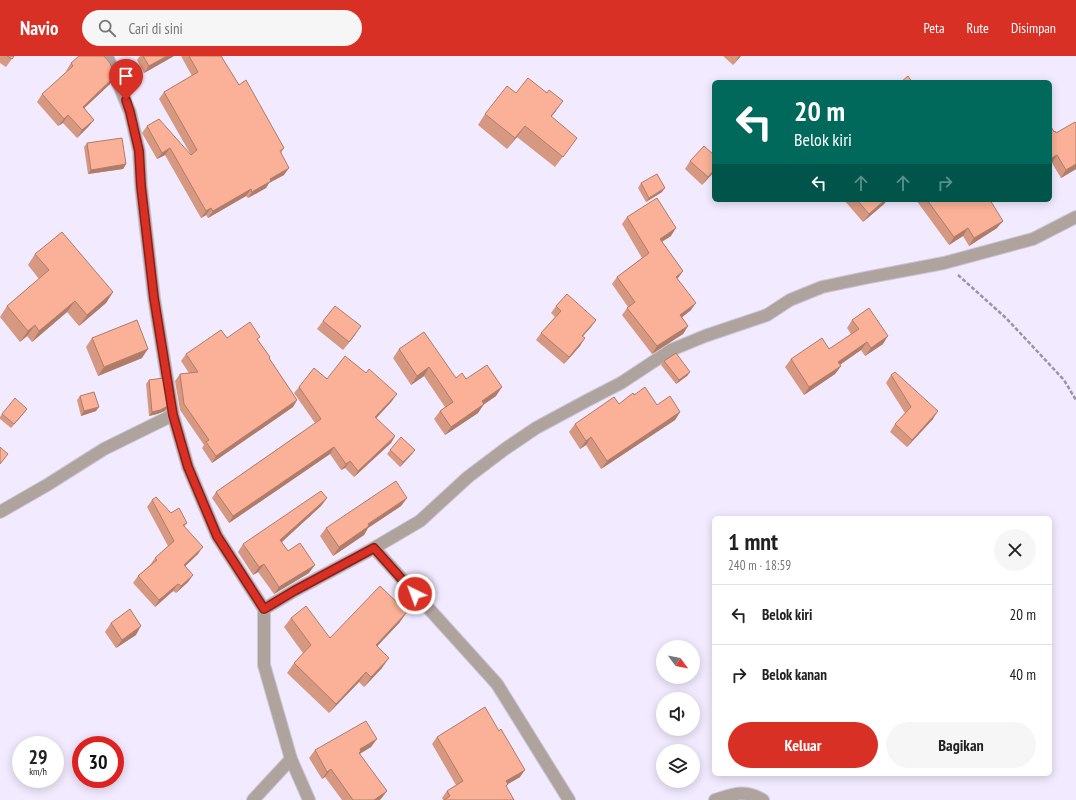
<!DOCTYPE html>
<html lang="id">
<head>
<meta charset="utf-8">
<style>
	:root { --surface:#fff; --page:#f6f6f6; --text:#222; --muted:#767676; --line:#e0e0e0; --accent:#d93025 }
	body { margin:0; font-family:"PT Sans Narrow",sans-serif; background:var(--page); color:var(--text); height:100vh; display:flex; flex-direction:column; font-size:15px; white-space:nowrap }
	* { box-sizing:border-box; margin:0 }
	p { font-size:13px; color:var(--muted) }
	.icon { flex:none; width:22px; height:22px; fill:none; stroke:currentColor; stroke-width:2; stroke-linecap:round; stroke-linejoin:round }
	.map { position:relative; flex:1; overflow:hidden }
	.sheet { position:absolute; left:712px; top:460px; width:340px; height:260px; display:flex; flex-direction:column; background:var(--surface); border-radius:6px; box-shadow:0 2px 10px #0003 }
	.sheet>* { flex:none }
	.hud { position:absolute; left:712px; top:24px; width:340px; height:122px; border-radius:6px; box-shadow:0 2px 10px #0003; background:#00695c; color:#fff; overflow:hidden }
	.needle { width:26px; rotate:122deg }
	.fabs { position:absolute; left:656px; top:584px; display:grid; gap:8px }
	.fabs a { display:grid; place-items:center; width:44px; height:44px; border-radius:50%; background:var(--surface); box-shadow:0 2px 10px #0003; font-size:20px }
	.speed { position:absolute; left:12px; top:680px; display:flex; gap:8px; font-size:20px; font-weight:700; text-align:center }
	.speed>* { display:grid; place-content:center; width:52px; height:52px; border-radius:50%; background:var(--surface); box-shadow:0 2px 10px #0003; line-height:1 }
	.speed small { font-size:10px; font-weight:400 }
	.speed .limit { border:6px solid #d22; background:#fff; color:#111 }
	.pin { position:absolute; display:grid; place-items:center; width:34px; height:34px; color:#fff; margin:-41px -17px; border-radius:50% 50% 50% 0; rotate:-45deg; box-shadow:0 0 4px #0007 }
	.pin .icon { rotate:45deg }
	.me { position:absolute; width:44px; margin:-22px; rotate:318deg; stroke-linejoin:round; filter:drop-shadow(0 0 3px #0008) }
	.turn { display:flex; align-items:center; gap:14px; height:84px; padding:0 16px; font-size:18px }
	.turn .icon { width:52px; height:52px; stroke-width:2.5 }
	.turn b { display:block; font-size:28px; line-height:34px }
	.lanes { display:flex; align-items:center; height:38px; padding:0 16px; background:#0003; justify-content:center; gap:20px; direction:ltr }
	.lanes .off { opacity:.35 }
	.round { display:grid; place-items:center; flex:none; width:42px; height:42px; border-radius:21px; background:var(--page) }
	.head { display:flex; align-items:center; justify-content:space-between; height:68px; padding:0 16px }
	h1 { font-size:24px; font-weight:800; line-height:30px }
	.button { display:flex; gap:8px; margin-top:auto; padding:8px 16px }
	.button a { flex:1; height:46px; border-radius:24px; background:var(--accent); color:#fff; font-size:16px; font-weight:800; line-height:46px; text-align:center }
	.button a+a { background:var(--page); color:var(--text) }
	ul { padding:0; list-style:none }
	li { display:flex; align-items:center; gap:12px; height:60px; padding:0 16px; border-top:1px solid var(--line) }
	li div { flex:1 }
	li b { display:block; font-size:15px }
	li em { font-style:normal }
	header { display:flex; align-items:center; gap:24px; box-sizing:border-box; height:56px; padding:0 20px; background:var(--accent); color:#fff }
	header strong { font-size:19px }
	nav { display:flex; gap:22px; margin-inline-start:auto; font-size:14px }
	.search { width:280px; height:36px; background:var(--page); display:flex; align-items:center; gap:10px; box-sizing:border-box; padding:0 14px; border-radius:22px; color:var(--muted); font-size:15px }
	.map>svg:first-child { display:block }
</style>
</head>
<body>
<header>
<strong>Navio</strong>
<div class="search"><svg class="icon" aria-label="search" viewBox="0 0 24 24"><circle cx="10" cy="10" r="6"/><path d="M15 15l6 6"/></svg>Cari di sini</div>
<nav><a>Peta</a><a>Rute</a><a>Disimpan</a></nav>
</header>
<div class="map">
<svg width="1076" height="744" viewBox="0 0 1076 744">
	<rect width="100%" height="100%" fill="#f2eafe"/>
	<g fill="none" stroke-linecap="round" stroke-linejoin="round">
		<defs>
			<g id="minor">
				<polyline points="107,0 130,56 139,95 141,130 154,242 173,359 188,411 217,480 264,553 264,609 291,703 309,744"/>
				<polyline points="0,456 47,429 104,393 173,359"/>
				<polyline points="374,492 497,628 569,744"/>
				<polyline points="264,553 294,535 374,492 420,465 468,421 505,393 536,372 588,344 621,327 671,294 705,280 767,259 790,244 822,231 865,222 944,207 1033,183 1076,161"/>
				<polyline points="253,744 291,703"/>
				<path d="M715,744C733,738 745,733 763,744"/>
			</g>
		</defs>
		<!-- minor casing -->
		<use href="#minor" stroke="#cdc6d8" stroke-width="14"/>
		<!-- path -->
		<polyline stroke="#9a94a3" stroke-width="2.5" stroke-dasharray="4 2" stroke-linecap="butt" points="958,219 1006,262 1037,295 1064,324 1076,344"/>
		<!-- minor -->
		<use href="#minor" stroke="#afa49d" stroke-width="12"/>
	</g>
	<!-- wall -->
	<g fill="#d79882">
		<polygon points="0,0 14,0 6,11 0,7"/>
		<polygon points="140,0 174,0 144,17 137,4"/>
		<polygon points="181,0 221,0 239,29 284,92 281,97 284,119 269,127 266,132 248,142 246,140 208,162 206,159 201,162 165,99 157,103 142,77 147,70 191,99 159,43 164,36 192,20"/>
		<polygon points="723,0 741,0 733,9"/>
		<polygon points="71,7 110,28 84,52 94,64 88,71 77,82 63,67 58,70 37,46 42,38 67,16 66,15"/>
		<polygon points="516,37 556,55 551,61 577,82 555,111 517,81 507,93 478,69 485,58"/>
		<polygon points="1076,68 1076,113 1061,122 1052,107 1050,108 1050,69 1054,76 1056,77"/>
		<polygon points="87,87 126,108 123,113 88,118 84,91"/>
		<polygon points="690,105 714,116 702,129 685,113"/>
		<polygon points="641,127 662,136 646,146 638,132"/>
		<polygon points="844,144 887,144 884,148 863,166"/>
		<polygon points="916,144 993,144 991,145 997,172 969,190 963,180 949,189"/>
		<polygon points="627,161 671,180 662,186 683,215 677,223 691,254 682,261 688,270 683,278 652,298 622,259 628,251 612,228 617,221 642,202 622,168"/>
		<polygon points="35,198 113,236 106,247 79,270 67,256 32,286 27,280 20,286 0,261 7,250 39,223 28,209"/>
		<polygon points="556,250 596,264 591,271 583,280 580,290 564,308 536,284 541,277 555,261 551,257"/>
		<polygon points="852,264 883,288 865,300 861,294 840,309 841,310 835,318 804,339 785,311 791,303 829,293 851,278 847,272"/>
		<polygon points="323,265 355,279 343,294 317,273"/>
		<polygon points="92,282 142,302 98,320 86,291"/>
		<polygon points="227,282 258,284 270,301 269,302 297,344 293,351 212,407 202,392 204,389 180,354 175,325 180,318 189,317 181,305 186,298"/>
		<polygon points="399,293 456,322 466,323 496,340 484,348 478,357 445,379 434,363 440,355 445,351 424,320 411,329 393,302"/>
		<polygon points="664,305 690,316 687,320 676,328 661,309"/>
		<polygon points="891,319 933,363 907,391 890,376 895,368 905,357 886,327"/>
		<polygon points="327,323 392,345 376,362 395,380 391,387 354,421 345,412 341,414 330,398 229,467 212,442 216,436 315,367 294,337 299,331"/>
		<polygon points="149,324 165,355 157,358 149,360 146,328"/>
		<polygon points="634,339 657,349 680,356 675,364 601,413 586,389 580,393 569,376 575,368 619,348"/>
		<polygon points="80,340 96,355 81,360 77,344"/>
		<polygon points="27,353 11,372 0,363 0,361 2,358"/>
		<polygon points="390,394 415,394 412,398 400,411 387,398"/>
		<polygon points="327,442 321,450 282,486 288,495 309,517 274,538 258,516 253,519 238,496 243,488"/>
		<polygon points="407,442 401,450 368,472 364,479 333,500 320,480 326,472"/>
		<polygon points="152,444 187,467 184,471 198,498 185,510 193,519 188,526 176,537 173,535 155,551 133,527 138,520 150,509 155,502 168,490 147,451"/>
		<polygon points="291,562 330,582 400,566 377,590 382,612 364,631 359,626 329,657 287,617 294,607 303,597 284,571"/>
		<polygon points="111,567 136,579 116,592 105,576"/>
		<polygon points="437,681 520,721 508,728 506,731 443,744 442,742 447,735 456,729 432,688"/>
		<polygon points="371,691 360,698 381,743 379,744 342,744 325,721 322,723 309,702 315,694"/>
	</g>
	<!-- shaded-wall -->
	<g fill="#af7c6a">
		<polygon points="167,0 174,0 144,17 149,10"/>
		<polygon points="739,0 741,0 733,9 738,2"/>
		<polygon points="115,20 110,28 77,59 83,51"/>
		<polygon points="563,45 556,55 543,71 551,60"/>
		<polygon points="68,59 63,67 58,70 64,63"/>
		<polygon points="94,64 88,71 77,82 82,74"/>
		<polygon points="525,70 517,81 507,93 515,82"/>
		<polygon points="170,92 165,99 157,103 162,97"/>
		<polygon points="1057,99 1052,107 1050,108 1050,103"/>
		<polygon points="126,108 123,113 88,118 91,114"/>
		<polygon points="1076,108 1076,113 1061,122 1066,114"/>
		<polygon points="289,112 284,119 269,127 266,132 248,142 252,136 270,123"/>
		<polygon points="714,114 714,116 702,129 708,121"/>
		<polygon points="665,132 662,136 646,146 649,142"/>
		<polygon points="251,133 246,140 208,162 213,155"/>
		<polygon points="885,144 887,144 884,148 863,166 869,158"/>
		<polygon points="211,152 206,159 201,162 206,155"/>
		<polygon points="1003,165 997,172 969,190 974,182"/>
		<polygon points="676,172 671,180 654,190 660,183"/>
		<polygon points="968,172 963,180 949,189 954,181"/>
		<polygon points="683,215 678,222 670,228 676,221"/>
		<polygon points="113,236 106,247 79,270 87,259"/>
		<polygon points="75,245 67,256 32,286 39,275"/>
		<polygon points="696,247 691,254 675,267 680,259"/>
		<polygon points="596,264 591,271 577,287 582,280"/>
		<polygon points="35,269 27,280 20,286 28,275"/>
		<polygon points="361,270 355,279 343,294"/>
		<polygon points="688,270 683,278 652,298 657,290"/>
		<polygon points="888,280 883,288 865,300 871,292"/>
		<polygon points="585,282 580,290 564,308 569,301"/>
		<polygon points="867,286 861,294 832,314 838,306"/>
		<polygon points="148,293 142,302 98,320 104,311"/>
		<polygon points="841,310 835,318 804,339 809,331"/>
		<polygon points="429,311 424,320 411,329 417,320"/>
		<polygon points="690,316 687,320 676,328 679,324"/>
		<polygon points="502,331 496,340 476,354 482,345"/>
		<polygon points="397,338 392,345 371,368 375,361"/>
		<polygon points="297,344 293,351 212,407 216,400"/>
		<polygon points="484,348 478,357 445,379 451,371"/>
		<polygon points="168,350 165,355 157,358 149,360 152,356"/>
		<polygon points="99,351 96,355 81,360 84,355"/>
		<polygon points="27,353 24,357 11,372 14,368"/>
		<polygon points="938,355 933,363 907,391 912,384"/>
		<polygon points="680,356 675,364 601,413 607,405"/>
		<polygon points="395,380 391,387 354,421 358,415"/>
		<polygon points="591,381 586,389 580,393 586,385"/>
		<polygon points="334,391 330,398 229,467 233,460"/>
		<polygon points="415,394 412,398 400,411 403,406"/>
		<polygon points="350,405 345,412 341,414 346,408"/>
		<polygon points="327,442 321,450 275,492 280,484"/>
		<polygon points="407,442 401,450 368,472 364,479 333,500 339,491 368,468"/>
		<polygon points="203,491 198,498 179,516 184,509"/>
		<polygon points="264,508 258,516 253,519 259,511"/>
		<polygon points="315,509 309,517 274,538 279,531"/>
		<polygon points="193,519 188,526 176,537 181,530"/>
		<polygon points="178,528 173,535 155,551 159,544"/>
		<polygon points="407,556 400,566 369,599 376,589"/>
		<polygon points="141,570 136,579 116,592 122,584"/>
		<polygon points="389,602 382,612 364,631 371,621"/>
		<polygon points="366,616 359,626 329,657 336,648"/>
		<polygon points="377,683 371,691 359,698 360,693"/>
		<polygon points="331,713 325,721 322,723 327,716"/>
		<polygon points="525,714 520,721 501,732 506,725"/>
		<polygon points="387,735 381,743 379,744 374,744"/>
	</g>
	<!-- building -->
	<g fill="#fab197" stroke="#af7c6a">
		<polygon points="7,0 14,0 12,3"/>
		<polygon points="79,0 104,0 110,7 115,20 83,51 94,64 82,74 68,59 64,63 42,38 73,10 71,7"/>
		<polygon points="143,0 167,0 149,10"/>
		<polygon points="189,0 221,0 239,29 246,24 284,92 280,95 289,112 270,123 271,125 252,136 251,133 213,155 211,152 206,155 170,92 162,97 147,70 159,63 191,99 197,94 164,36 198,16"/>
		<polygon points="908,20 912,26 901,26"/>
		<polygon points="528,22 547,37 549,34 563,45 551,60 577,82 563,101 525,70 515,82 485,58 507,30 516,37"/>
		<polygon points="1075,66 1076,68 1076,108 1066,114 1057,99 1050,103 1050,69 1054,76 1055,75 1056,77"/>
		<polygon points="122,82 126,108 91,114 87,87"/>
		<polygon points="704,90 714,99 714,114 708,121 690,105"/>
		<polygon points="657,118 665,132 649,142 641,127"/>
		<polygon points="657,142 676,172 660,183 683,215 676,221 696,247 680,259 688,270 657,290 627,252 635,246 617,221 649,197 627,161"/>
		<polygon points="857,144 885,144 869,158"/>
		<polygon points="927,144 990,144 1003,165 974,182 968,172 954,181"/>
		<polygon points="62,176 113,236 87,259 75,245 39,275 35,269 28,275 7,250 49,214 35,198"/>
		<polygon points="567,238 596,264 582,280 585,282 569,301 541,277 561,255 556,250"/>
		<polygon points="335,250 361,270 349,286 323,265"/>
		<polygon points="869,252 888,280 871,292 867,286 838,306 841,310 809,331 791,303 822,282 829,293 859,273 852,264"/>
		<polygon points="137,264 148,293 104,311 92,282"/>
		<polygon points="250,266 260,281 257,283 270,301 269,302 297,344 216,400 206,386 209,384 184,348 180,318 198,316 186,298 221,274 227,282"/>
		<polygon points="424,276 456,322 462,317 466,323 487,309 502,331 482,345 484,348 451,371 440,355 453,346 429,311 417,320 399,293"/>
		<polygon points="676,297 690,316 679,324 664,305"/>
		<polygon points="345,300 366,317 369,313 397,338 375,361 395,380 358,415 350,405 346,408 334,391 233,460 216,436 321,363 299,331 314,312 327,323"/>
		<polygon points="895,316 938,355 912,384 895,368 911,351 891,319"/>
		<polygon points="163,322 168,350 160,354 152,356 149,324"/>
		<polygon points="645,331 657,349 670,340 680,356 607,405 591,381 586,385 575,368 614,341 619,348 633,337 634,339"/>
		<polygon points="94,336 99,351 84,355 80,340"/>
		<polygon points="15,342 27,353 14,368 2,358"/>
		<polygon points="401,381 415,394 403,406 390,394"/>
		<polygon points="0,391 8,398 0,408"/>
		<polygon points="396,425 407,442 368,468 369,470 339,491 326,472"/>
		<polygon points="321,435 327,442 280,484 288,495 300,487 315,509 279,531 264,508 259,511 243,488"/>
		<polygon points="156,441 171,457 179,452 187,467 183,469 203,491 184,509 193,519 181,530 178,528 159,544 138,520 157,504 155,502 174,485 152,444"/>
		<polygon points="380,530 407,556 376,589 389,602 371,621 366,616 336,648 294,607 311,589 291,562 306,550 330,582"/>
		<polygon points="130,553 141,570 122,584 111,567"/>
		<polygon points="485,651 499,675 501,673 525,714 506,725 508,728 506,730 514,744 444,744 450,740 447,735 463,725 437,681"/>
		<polygon points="366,665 377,683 360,693 361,695 359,697 387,735 374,744 353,744 331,713 327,716 315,694"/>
	</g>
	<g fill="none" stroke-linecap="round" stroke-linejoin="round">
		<defs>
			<polyline id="route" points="126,44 130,56 139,95 141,130 154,242 173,359 188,411 217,480 264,553 294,535 374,492 415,538"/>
		</defs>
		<!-- route casing -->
		<use href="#route" stroke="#8d1f18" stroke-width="10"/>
		<!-- route -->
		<use href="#route" stroke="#d93025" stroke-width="7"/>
	</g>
</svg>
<div class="fabs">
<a><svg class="needle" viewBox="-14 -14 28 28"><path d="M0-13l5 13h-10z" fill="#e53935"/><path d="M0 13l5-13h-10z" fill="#767676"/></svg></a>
<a><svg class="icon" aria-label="sound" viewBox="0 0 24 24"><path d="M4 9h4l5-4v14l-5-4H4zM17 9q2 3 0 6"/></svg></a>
<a><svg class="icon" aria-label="layers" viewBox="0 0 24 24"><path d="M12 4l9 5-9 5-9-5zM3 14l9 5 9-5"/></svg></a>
</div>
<div class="speed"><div>29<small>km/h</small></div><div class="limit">30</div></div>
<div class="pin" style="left:126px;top:44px;background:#d93025"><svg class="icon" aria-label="arrive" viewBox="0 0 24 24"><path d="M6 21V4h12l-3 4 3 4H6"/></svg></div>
<svg class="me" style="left:415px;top:538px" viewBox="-20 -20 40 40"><circle r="17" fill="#d93025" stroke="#fff" stroke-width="3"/><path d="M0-11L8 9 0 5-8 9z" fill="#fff"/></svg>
<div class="hud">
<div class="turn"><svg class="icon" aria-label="left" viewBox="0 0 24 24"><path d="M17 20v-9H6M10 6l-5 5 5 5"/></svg><div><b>20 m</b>Belok kiri</div></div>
<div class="lanes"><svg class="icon" aria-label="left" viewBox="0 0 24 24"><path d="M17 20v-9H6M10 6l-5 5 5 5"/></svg><svg class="icon off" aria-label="ahead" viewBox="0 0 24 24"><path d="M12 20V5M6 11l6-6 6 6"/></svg><svg class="icon off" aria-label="ahead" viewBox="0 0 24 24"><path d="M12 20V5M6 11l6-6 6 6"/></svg><svg class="icon off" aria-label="right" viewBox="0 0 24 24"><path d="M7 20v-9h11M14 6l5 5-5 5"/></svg></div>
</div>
<section class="sheet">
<div class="head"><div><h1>1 mnt</h1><p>240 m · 18:59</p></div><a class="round"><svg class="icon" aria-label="close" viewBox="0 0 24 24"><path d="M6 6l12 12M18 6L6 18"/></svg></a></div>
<ul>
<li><svg class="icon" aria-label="left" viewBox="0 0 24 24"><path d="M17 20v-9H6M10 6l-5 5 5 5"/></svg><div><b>Belok kiri</b></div><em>20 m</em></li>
<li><svg class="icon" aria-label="right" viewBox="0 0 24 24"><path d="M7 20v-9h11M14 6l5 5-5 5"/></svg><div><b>Belok kanan</b></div><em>40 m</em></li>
</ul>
<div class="button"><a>Keluar</a><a>Bagikan</a></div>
</section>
</div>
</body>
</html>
